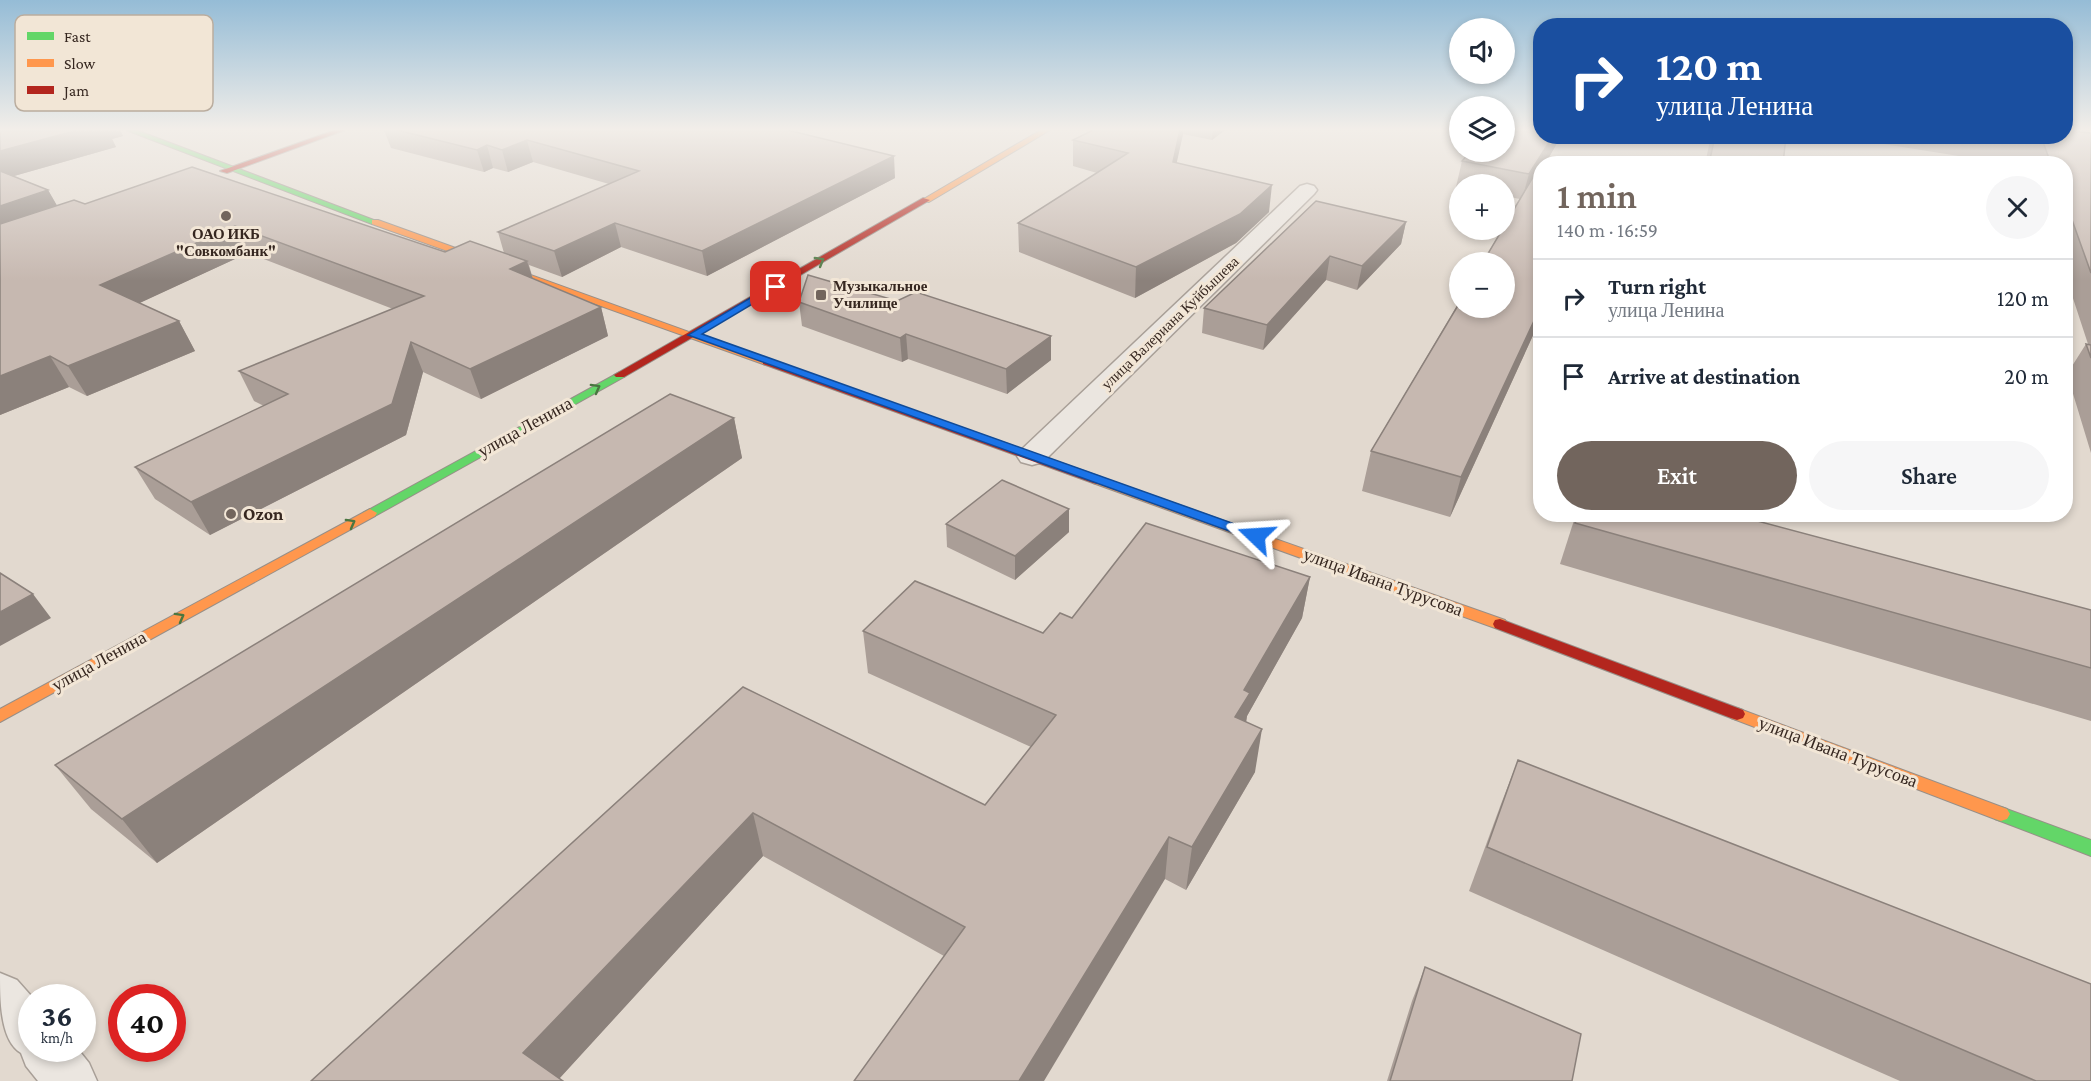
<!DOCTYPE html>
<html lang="en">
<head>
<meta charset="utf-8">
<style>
	:root { --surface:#fff; --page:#f6f6f7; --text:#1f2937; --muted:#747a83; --line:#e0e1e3; --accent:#72655d }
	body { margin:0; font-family:"Crimson Pro",serif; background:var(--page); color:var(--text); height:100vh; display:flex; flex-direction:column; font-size:22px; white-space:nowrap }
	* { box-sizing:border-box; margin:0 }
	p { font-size:20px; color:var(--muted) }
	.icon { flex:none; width:33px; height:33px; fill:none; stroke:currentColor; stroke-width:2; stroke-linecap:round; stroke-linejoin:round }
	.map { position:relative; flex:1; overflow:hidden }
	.side { position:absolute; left:1533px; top:156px; width:540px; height:366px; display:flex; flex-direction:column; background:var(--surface); border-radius:24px; box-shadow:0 3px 9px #0003 }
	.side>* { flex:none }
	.banner { position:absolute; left:1533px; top:18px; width:540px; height:126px; border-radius:24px; box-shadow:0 3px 9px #0003; background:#1a4fa0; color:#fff; overflow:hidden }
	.tools { position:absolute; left:1449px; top:18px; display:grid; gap:12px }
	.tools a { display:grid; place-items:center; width:66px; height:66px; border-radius:50%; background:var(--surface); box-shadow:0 3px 9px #0003; font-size:30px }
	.speed { position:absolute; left:18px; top:984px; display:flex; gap:12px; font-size:30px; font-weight:700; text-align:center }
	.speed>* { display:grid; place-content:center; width:78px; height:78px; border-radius:50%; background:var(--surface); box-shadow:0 3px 9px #0003; line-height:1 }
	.speed small { font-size:15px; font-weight:400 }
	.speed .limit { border:9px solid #d22; background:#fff; color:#111 }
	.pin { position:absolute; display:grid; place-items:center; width:51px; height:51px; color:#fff; margin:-26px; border-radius:12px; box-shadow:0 3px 9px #0006 }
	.me { position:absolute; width:66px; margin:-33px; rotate:290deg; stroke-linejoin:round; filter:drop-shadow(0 0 4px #0008) }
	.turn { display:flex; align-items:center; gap:21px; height:126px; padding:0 24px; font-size:27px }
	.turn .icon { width:78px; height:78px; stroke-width:2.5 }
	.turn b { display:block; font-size:42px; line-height:51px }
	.round { display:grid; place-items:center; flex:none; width:63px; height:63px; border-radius:32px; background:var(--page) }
	.overview { display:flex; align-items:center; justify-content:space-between; height:102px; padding:0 24px }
	h1 { font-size:36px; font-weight:600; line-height:45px; color:var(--accent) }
	.cta { display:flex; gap:12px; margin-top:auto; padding:12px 24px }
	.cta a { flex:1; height:69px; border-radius:36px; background:var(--accent); color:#fff; font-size:24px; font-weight:600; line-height:69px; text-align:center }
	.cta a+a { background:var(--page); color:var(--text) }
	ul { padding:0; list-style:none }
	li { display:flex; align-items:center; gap:18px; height:78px; padding:0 24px; border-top:2px solid var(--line) }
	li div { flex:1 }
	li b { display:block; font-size:22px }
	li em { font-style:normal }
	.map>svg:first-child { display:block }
</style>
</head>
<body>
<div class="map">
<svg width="2091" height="1081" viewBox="0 0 2091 1081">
	<rect width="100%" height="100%" fill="#e2d9cf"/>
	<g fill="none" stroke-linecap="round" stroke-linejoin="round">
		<defs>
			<g id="street">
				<polygon points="1307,184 1314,186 1317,190 1314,194 1043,462 1032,465 1021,462 1017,456 1021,450 1300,186"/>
				<path d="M0,973L17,980L33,998L32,1048H77L89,1063L97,1081H38L26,1066L21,1053C0,1041 0,999 0,973Z"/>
			</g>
			<g id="fast">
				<polygon points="126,130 136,130 379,222 372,224"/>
				<polygon points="620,372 626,375 624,377 375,516 365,516 363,513"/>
				<polygon points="2001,807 2091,840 2091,856 1995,819 1992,814 1995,809"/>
			</g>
			<g id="slow">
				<polygon points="1041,130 1050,130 929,202 922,200"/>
				<polygon points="372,220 378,220 772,362 767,365 763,364 372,224"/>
				<polygon points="1097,476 1505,620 1507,624 1505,628 1495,628 1093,483 1091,480"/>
				<polygon points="370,509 377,513 375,516 0,722 0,709"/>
				<polygon points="1737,708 2007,809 2010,814 2007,819 2001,821 1995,819 1731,718 1729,714 1731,710"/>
			</g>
			<g id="jam">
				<polygon points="335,130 345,130 227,173 220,171"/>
				<polygon points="923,198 930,200 624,377 616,377 614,375"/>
				<polygon points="767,359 1101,477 1103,480 1097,484 1093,483 763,364 763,360"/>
				<polygon points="1500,619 1743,710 1745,714 1743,718 1737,720 1731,718 1495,628 1493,624 1495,620"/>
			</g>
		</defs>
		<!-- street casing -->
		<use href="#street" stroke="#a89f97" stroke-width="3"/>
		<!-- fast casing -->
		<use href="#fast" stroke="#978f88" stroke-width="2"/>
		<!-- slow casing -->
		<use href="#slow" stroke="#978f88" stroke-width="2"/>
		<!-- jam casing -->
		<use href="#jam" stroke="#978f88" stroke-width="2"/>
		<!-- street -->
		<use href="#street" fill="#ebe6e0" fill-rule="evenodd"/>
		<!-- fast -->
		<use href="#fast" fill="#63d668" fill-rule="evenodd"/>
		<!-- slow -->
		<use href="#slow" fill="#ff974d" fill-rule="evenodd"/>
		<!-- jam -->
		<use href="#jam" fill="#b3261e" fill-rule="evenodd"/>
	</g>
	<!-- wall -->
	<g fill="#aa9e97">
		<polygon points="0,130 120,130 123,136 112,139 116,147 14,176 48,190 57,206 85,204 445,252 504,253 498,232 609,184 533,162 508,172 493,168 484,172 391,148 384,130 788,130 895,178 707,276 621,247 562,277 529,265 533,279 601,307 608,336 481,399 423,372 406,435 210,535 155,499 135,467 264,406 254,401 239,371 393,309 248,253 139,303 179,321 195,351 87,396 69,387 0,415"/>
		<polygon points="1093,130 1225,130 1212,140 1183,134 1176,163 1269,212 1236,243 1135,298 1019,252 1018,223 1097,173 1073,166 1073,140"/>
		<polygon points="2080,132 2091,133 2091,453 2067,374 2086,344 2088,344 2066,277 2066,164 2009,164 1858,140 1858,136 2066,136"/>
		<polygon points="1711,136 1786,136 1783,164 1705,164"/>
		<polygon points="1556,145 1545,164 1540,164 1540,320 1450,517 1362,491 1371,451 1520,199 1504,196 1504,184 1460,184 1460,187 1456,187 1462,161"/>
		<polygon points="1406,222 1401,244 1357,290 1326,280 1263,350 1202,333 1204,308"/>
		<polygon points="799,302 1051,360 1007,394 908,359 902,362 802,326"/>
		<polygon points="734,418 742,458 157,863 91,809 55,765"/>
		<polygon points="1069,509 1069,532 1015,580 947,547 946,524"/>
		<polygon points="1576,514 1731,514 2091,610 2091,721 1560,564"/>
		<polygon points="1310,577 1302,618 1247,716 1246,722 1255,772 1186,890 1165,879 944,956 763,856 559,1079 311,1081 743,687 985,805 1031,747 868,673 863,631 1043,633 1072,618"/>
		<polygon points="1518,760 2091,1081 1900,1081 1469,891 1501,804"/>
		<polygon points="1425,967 1572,1081 1387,1081 1412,1001"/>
	</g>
	<!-- shaded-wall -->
	<g fill="#8b817b">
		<polygon points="78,130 120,130 123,136 112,139 116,147 0,180 0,151"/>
		<polygon points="1180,130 1183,130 1183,134 1171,189 1173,162"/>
		<polygon points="1213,130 1225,130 1212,140"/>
		<polygon points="1553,136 1558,136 1556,145 1545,164 1540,164 1540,170 1522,199 1529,174"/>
		<polygon points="527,140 533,162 508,172 502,150"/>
		<polygon points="487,145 493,168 484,172 477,150"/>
		<polygon points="894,156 895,178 707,276 702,251"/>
		<polygon points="1272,185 1269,212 1236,243 1135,298 1136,267"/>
		<polygon points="48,190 63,216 0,238 0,206"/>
		<polygon points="1406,222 1401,244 1357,290 1362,266"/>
		<polygon points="615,223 621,247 562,277 554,251"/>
		<polygon points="235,226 248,253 116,314 100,285"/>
		<polygon points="1330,256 1326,280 1263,350 1267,325"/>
		<polygon points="527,261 536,289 510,269"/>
		<polygon points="601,307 608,336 481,399 470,369"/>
		<polygon points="1540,308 1540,320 1450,517 1461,477"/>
		<polygon points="179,321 195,351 87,396 68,366"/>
		<polygon points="906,334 908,359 902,362 900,338"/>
		<polygon points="1051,336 1051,360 1007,394 1006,369"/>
		<polygon points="411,342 423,372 406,435 210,535 191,502"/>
		<polygon points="50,356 69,387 0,415 0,376"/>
		<polygon points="734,418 742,458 157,863 122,819"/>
		<polygon points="1069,509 1069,532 1015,580 1015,556"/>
		<polygon points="1310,577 1302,618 1247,716 1244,736 1235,717 1244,690"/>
		<polygon points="33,594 51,618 0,646 0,612"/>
		<polygon points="1262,729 1255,772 1186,890 1192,847"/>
		<polygon points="753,813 763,856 557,1081 523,1053"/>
		<polygon points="1169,837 1165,879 1044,1081 1019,1081"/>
	</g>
	<!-- building -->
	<g fill="#c6b8b0" stroke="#8b817b" stroke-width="1.5">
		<polygon points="0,130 78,130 0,151"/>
		<polygon points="397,130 787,130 894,156 702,251 615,223 554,251 498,232 639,171 527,140 502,150 487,145 477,150"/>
		<polygon points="1093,130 1180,130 1173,162 1272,185 1240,214 1136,267 1018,223 1128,153 1073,140"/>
		<polygon points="1504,130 1540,130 1540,136 1553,136 1529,174 1462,161 1470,152 1504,152"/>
		<polygon points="2066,130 2079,130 2080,132 2091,133 2091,273 2066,203 2066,164 2051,164 2043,142 2006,136 2066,136"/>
		<polygon points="1715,136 1786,136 1783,164 1709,164"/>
		<polygon points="192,167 445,252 470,241 527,261 510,269 601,307 470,369 411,342 392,404 191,502 135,467 288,394 239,371 424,296 235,226 100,285 179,321 68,366 50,356 0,376 0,224 74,200 85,204"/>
		<polygon points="1539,167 1540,168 1540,308 1461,477 1371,451 1460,302 1460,308 1504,308 1504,262 1483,262 1502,230 1504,230 1504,226"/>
		<polygon points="0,171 48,190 0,206"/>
		<polygon points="1316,201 1406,222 1362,266 1330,256 1267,325 1204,308"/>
		<polygon points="808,275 897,301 916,292 1051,336 1006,369 906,334 900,338 799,302"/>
		<polygon points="2086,344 2091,345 2091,358"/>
		<polygon points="670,394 734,418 122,819 55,765"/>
		<polygon points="1002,480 1069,509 1015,556 946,524"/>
		<polygon points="1578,514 1731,514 2091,610 2091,668 1575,523"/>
		<polygon points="1146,523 1310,577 1244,690 1250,693 1235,717 1262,729 1192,847 1169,837 1019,1081 854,1081 965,927 753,813 523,1053 563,1081 311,1081 743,687 985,805 1056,715 863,631 915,581 1043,633 1060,613 1072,618"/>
		<polygon points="0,573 33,594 0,612"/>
		<polygon points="1518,760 2091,984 2091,1081 2036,1081 1487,847"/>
		<polygon points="1425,967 1581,1034 1572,1081 1390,1081"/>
	</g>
	<!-- one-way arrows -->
	<defs><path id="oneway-chevron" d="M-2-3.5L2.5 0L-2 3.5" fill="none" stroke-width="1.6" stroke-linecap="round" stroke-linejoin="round" transform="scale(1.5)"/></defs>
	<g stroke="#4a7640">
		<use href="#oneway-chevron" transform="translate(820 261) rotate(-30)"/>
		<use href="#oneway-chevron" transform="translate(596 388) rotate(-29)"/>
		<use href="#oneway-chevron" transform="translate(351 523) rotate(-29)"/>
		<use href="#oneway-chevron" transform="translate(180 617) rotate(-29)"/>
	</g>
	<!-- sky -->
	<linearGradient id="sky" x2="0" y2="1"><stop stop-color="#95bcd6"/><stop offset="0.46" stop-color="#f2eee9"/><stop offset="1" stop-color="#f2eee9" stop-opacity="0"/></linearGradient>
	<rect width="2091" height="281" fill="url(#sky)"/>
	<!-- route -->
	<polygon fill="#1a73e8" stroke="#114b97" stroke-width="1.5" points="772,285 781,287 702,334 1260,533 1262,536 1260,539 1251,539 688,335"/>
	<!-- markers -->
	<g fill="#72655d" stroke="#f2e6d6" stroke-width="2">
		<circle cx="226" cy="216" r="6"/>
		<rect x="815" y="289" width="12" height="12" rx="3"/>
		<circle cx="231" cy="514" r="6"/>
	</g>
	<g text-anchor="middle" stroke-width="6" stroke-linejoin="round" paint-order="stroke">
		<!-- far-poi labels -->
		<g font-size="15" font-weight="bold" fill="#362720" stroke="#f2e6d6">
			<text x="226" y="239">ОАО ИКБ<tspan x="226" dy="17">"Совкомбанк"</tspan></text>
			<text x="833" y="291" text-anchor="start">Музыкальное<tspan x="833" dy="17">Училище</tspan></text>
		</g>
		<!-- far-street labels -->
		<g font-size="15" fill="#362720" stroke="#f2e6d6">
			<text transform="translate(1170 323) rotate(-44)" y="5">улица Валериана Куйбышева</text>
		</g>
		<!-- street labels -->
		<g font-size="18" fill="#362720" stroke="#f2e6d6">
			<text transform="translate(525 427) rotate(-29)" y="6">улица Ленина</text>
			<text transform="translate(1383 582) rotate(20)" y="6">улица Ивана Турусова</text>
			<text transform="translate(99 661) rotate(-29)" y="6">улица Ленина</text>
			<text transform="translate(1838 752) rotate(21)" y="6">улица Ивана Турусова</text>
		</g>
		<!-- poi labels -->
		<g font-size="18" font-weight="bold" fill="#362720" stroke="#f2e6d6" text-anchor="start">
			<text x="243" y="520">Ozon</text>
		</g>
	</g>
	<!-- legend -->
	<rect x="15" y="15" width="198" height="96" rx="9" fill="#f2e6d6" stroke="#baad9f" stroke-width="1.5"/>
	<rect x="27" y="32" width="27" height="8" fill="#63d668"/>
	<rect x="27" y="59" width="27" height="8" fill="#ff974d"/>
	<rect x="27" y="86" width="27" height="8" fill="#b3261e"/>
	<g font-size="16" fill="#362720">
		<text x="64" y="42">Fast</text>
		<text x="64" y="69">Slow</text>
		<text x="64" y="96">Jam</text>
	</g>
</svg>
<div class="tools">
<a><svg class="icon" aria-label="sound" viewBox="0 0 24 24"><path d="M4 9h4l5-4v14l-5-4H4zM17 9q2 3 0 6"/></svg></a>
<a><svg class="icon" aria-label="layers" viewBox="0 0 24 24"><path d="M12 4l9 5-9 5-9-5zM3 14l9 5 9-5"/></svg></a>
<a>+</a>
<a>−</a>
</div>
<div class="speed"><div>36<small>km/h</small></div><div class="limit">40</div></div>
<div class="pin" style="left:776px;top:287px;background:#d93025"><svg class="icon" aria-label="arrive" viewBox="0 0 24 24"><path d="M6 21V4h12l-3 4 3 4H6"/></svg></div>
<svg class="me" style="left:1256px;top:536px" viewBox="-20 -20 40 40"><path d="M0-17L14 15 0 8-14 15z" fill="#1a73e8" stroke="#fff" stroke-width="4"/></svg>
<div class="banner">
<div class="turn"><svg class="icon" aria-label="right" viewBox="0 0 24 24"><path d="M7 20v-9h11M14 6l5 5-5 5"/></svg><div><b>120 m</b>улица Ленина</div></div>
</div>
<section class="side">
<div class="overview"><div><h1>1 min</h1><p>140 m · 16:59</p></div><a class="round"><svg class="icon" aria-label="close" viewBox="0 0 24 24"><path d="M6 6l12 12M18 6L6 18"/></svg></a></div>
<ul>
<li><svg class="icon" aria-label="right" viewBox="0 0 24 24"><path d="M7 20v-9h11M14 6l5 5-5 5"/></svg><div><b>Turn right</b><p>улица Ленина</p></div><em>120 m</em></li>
<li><svg class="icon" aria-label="arrive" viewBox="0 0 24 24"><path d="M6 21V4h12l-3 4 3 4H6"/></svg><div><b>Arrive at destination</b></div><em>20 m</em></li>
</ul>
<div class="cta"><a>Exit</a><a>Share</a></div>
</section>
</div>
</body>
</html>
